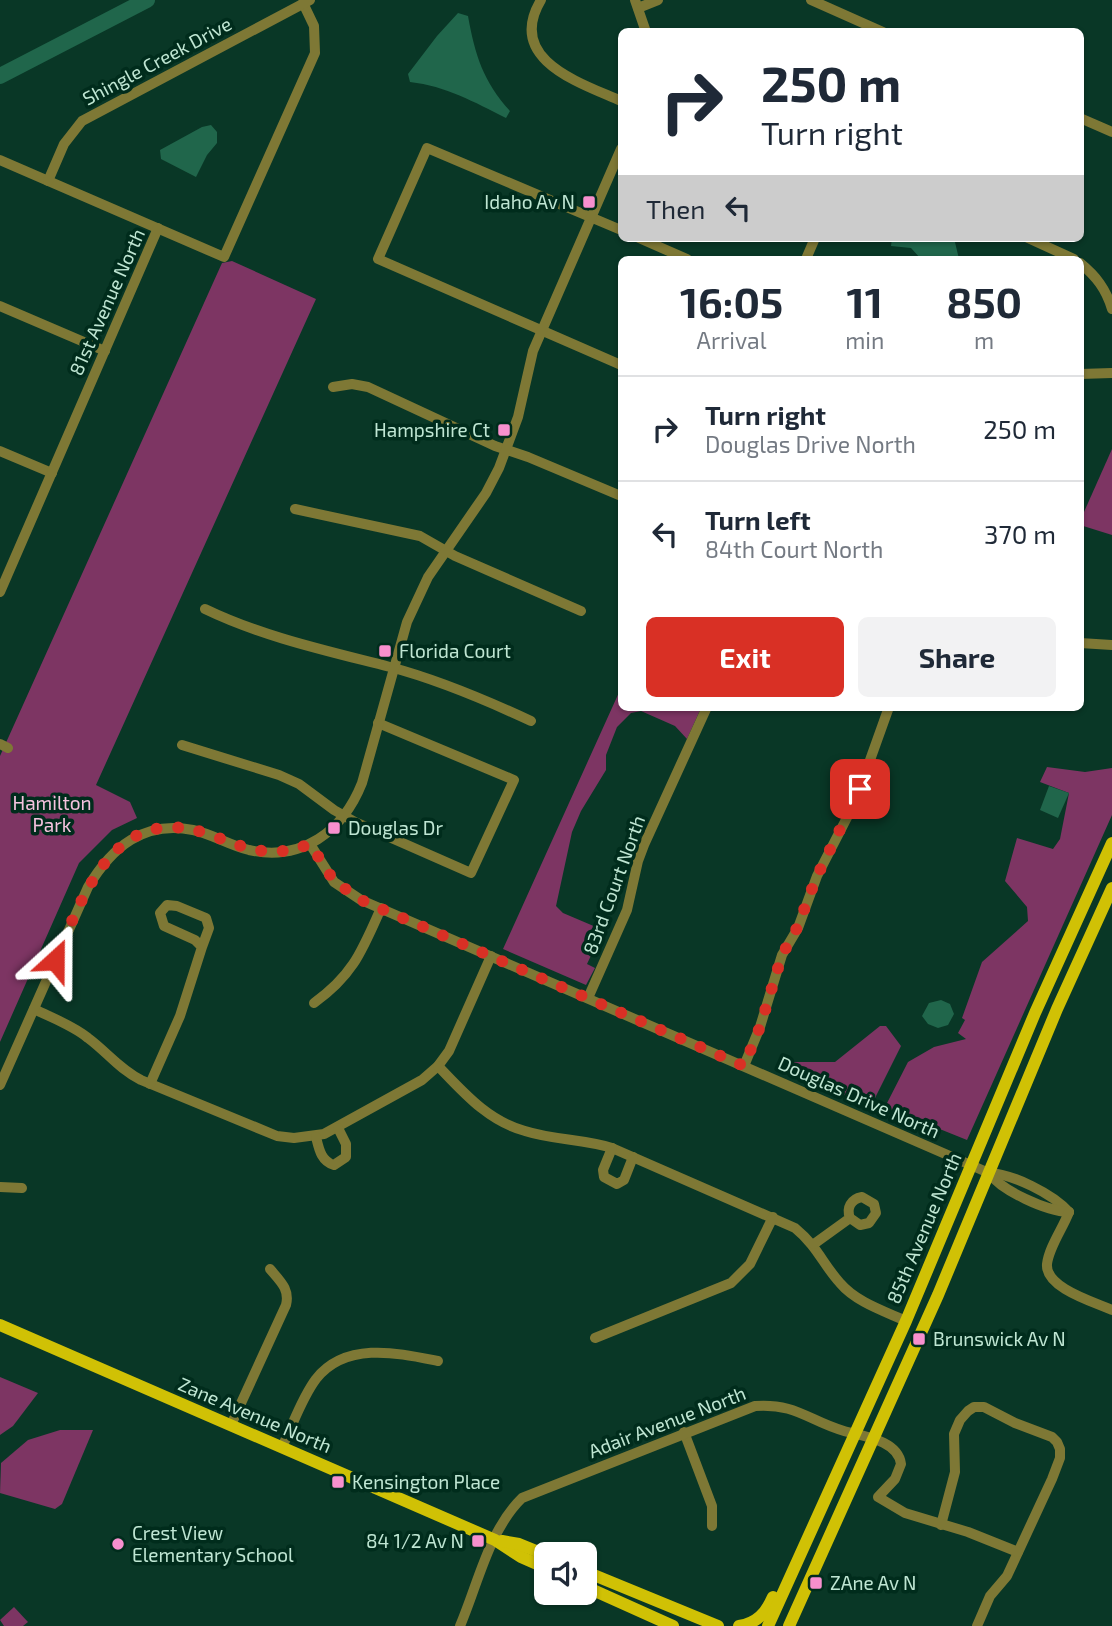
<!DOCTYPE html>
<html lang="en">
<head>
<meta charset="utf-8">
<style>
	:root { --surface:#fff; --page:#f2f2f3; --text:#1f2937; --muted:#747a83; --line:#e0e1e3; --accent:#d93025 }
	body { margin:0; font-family:"Exo 2",sans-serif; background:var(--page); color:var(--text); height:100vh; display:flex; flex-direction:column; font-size:26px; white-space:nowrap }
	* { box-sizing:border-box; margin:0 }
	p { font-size:23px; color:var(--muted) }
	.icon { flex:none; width:38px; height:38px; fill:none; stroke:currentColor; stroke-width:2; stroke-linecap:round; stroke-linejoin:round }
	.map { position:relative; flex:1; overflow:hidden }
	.side { position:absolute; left:618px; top:256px; width:466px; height:455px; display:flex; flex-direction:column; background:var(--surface); border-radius:10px; box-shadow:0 2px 5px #0004 }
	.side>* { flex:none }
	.top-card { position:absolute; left:618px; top:28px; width:466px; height:214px; border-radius:10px; box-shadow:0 2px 5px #0004; background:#fff; color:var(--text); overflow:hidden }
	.buttons { position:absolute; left:534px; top:1542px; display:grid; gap:14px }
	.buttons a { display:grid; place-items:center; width:63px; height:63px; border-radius:10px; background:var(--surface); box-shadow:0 2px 5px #0004; font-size:35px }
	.pin { position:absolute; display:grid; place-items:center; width:60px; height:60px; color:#fff; margin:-30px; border-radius:14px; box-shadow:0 4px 10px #0006 }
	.me { position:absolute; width:77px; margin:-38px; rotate:24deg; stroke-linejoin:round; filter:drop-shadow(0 0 5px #0008) }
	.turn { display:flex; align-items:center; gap:24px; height:147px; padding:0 28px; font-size:32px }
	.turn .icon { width:91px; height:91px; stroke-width:2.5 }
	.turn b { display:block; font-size:49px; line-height:60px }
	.then { display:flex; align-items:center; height:66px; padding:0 28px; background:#0003; gap:14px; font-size:26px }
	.eta { display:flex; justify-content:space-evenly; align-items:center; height:119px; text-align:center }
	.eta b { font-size:42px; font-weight:700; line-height:49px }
	.action { display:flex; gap:14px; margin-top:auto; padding:14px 28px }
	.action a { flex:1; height:80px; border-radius:10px; background:var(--accent); color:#fff; font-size:28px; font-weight:700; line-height:80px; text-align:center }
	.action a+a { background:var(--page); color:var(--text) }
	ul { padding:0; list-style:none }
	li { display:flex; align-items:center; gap:21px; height:105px; padding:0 28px; border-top:2px solid var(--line) }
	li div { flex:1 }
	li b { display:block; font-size:26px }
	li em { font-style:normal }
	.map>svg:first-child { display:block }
</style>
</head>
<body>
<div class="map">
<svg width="1112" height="1626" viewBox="0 0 1112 1626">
	<rect width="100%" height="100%" fill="#093726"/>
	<!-- green -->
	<g fill="#7d3563">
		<polygon points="232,261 316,299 96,785 130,802 137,818 112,830 79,863 0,1042 0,756 222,263"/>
		<polygon points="1112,449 1112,535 1080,525 1080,521"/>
		<polygon points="621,688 621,707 701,708 687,739 675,726 641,711 631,713 617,727 606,755 606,770 581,811 572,832 556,906 563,913 603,930 587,964 595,968 586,985 503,949"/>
		<polygon points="1047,767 1085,772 1112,768 1112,815 967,1140 885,1107 908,1062 934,1047 966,1039 958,1033 965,1020 962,1018 982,962 1028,921 1027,907 1005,881 1017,838 1053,849 1060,839 1069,793 1040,782"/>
		<polygon points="880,1026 886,1026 901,1046 871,1106 778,1068 788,1062 835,1062"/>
		<polygon points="0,1377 38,1393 13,1426 0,1435"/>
		<polygon points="60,1430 93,1430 62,1504 55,1509 0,1493 1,1463 28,1440"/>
		<polygon points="14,1607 28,1622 23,1626 4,1626 0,1620"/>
	</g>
	<!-- water -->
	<g fill="#20664b">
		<path d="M458,13L468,16C475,55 483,81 510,111L506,118C474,102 446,86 410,82L408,74L437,36Z"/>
		<polygon points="211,125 217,132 217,143 207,155 196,177 161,159 160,150 202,127"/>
		<polygon points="892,238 954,238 959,259 921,259 911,248 891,246"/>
		<polygon points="1049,786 1069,793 1058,818 1040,810"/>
		<polygon points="941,1000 950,1004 954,1014 948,1025 938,1028 928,1024 922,1016 929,1003"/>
	</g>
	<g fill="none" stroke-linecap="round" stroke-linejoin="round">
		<!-- river -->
		<polyline stroke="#20664b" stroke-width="16" points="0,76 147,0"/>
		<!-- minor -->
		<g stroke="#7e7835" stroke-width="10">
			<path d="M541,0C505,60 581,83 621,101"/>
			<polyline points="635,0 646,32"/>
			<polyline points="811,0 883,32"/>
			<polyline points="638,8 658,0"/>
			<polyline points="1080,118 1112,132"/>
			<polyline points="0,160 224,257 315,53 314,26 303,3"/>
			<polyline points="48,181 64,144 82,121 310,0"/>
			<polyline points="621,230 427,148 378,259 621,365"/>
			<polyline points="639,238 687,259"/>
			<polyline points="1028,238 1074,259"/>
			<polyline points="806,259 815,238"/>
			<path d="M1080,263C1096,276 1106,289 1112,309"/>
			<polyline points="0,306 105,351"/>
			<polyline points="1080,374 1112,373"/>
			<polyline points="333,387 352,384 368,387 495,446 528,457 621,496"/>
			<polyline points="0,451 52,473"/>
			<polyline points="295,509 420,536 455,556 581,611"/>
			<polyline points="0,592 158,228"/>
			<path d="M205,609C263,637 328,651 390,667C439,680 486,700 531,721"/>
			<polyline points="1080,643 1112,645"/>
			<polyline points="0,744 8,748"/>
			<polyline points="182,745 279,775 299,784 334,810 355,822 471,873 514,780 378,723"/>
			<path d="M310,844L334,882L361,900L989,1173C1013,1174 1053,1194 1069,1212"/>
			<polyline points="588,998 627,910 638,861 644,845 707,707"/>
			<path d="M314,1003C353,975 362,951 381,908"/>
			<path d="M34,1009C52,1018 72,1025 88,1038C107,1052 119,1069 141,1080L277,1136L294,1138L324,1134L422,1080L438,1066L449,1051L491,956"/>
			<path d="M438,1066C464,1093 488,1121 525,1131C553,1140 583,1139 612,1148L795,1228C818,1247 822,1263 840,1283C856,1302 884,1311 906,1321"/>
			<polyline points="744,1066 760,1027 782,955 798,928 817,876 855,802 889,707"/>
			<polyline points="150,1084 180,1016 202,947 195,940 164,926 160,913 167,905 177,906 206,918 209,928 202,947"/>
			<path d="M0,1085L88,887C112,847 144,820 193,830C212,834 229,845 249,850C302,862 343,831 362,783L407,622L428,577L486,493L499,468L518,417L533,351L621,149"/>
			<path d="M316,1137C319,1149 321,1161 334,1165L346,1157V1144L338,1128"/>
			<polyline points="612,1148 603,1170 604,1177 617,1184 624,1180 633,1157"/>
			<path d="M989,1173C1002,1191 1046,1211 1069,1212"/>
			<polyline points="0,1187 22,1188"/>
			<path d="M1069,1212C1063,1228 1049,1247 1047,1264C1045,1288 1094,1302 1112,1310"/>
			<path d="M814,1244L850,1218L860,1225L869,1223L876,1213L874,1204L862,1197C851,1199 846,1208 850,1218"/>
			<polyline points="595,1338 731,1283 750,1264 773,1217"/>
			<path d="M231,1425L286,1305C290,1289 280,1281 270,1269"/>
			<polyline points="684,1432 712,1506 712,1526"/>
			<path d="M282,1447C293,1425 301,1399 316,1379C346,1341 398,1353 438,1361"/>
			<polyline points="941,1525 955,1472 954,1434 960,1420 968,1411 974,1407 984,1407 1015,1423 1052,1437 1057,1442 1060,1449 1060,1458 1052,1479 1007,1576 990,1596 977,1626"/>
			<path d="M460,1626C478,1584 489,1530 522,1498L755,1406C796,1403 809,1421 844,1431C862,1436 898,1440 901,1464L895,1479L878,1497L905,1513L968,1532L1018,1552"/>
		</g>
		<!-- major -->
		<g stroke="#d0c105" stroke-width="12">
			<polyline points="0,1325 495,1540 521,1557 546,1568"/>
			<polyline points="502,1541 519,1544 546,1555"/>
			<polyline points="584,1571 718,1626"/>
			<polyline points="584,1586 673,1626"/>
			<path d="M739,1626C757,1623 766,1613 773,1597"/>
			<polyline points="768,1626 906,1321 1035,1013 1112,843"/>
			<polyline points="789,1626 938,1295 1057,1009 1112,888"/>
		</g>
	</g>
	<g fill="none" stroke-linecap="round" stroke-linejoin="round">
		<!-- route -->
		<path stroke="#d93025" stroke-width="12" stroke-dasharray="0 21.6" d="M55,960C85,892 115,800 211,835C248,849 270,859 310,844L334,881L361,900L744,1066L760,1027L782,955L797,928L817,876L860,789"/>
	</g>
	<!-- markers -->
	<g fill="#f790ce" stroke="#002c1c" stroke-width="2.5">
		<rect x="582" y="195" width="14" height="14" rx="3.5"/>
		<rect x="497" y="423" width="14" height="14" rx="3.5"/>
		<rect x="378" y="644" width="14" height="14" rx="3.5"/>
		<rect x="327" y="821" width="14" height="14" rx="3.5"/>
		<rect x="912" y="1332" width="14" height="14" rx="3.5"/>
		<rect x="331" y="1475" width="14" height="14" rx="3.5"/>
		<rect x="471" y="1534" width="14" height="14" rx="3.5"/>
		<circle cx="118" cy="1544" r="7"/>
		<rect x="809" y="1576" width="14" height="14" rx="3.5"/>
	</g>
	<g text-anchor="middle" stroke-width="7" stroke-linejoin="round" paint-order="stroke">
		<!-- street labels -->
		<g font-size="19" fill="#bfe6d3" stroke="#002c1c">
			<text transform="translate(157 61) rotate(-28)" y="7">Shingle Creek Drive</text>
			<text transform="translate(107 302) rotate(-66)" y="7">81st Avenue North</text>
			<text transform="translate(614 885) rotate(-70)" y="7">83rd Court North</text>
			<text transform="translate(859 1097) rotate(24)" y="7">Douglas Drive North</text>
			<text transform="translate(924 1228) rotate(-67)" y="7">85th Avenue North</text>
			<text transform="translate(255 1415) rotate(23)" y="7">Zane Avenue North</text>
			<text transform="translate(667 1422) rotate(-21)" y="7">Adair Avenue North</text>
		</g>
		<!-- poi labels -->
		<g font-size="19" fill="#bfe6d3" stroke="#002c1c" text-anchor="start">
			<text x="575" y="209" text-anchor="end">Idaho Av N</text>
			<text x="490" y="437" text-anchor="end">Hampshire Ct</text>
			<text x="399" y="658">Florida Court</text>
			<text x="348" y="835">Douglas Dr</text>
			<text x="933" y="1346">Brunswick Av N</text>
			<text x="352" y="1489">Kensington Place</text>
			<text x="132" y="1540">Crest View<tspan x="132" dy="22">Elementary School</tspan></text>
			<text x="464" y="1548" text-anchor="end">84 1/2 Av N</text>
			<text x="830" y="1590">ZAne Av N</text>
		</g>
		<!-- park labels -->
		<g font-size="19" fill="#f5c3df" stroke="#002c1c">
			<text x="52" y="810">Hamilton<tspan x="52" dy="22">Park</tspan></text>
		</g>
	</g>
</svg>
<div class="buttons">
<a><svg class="icon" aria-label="sound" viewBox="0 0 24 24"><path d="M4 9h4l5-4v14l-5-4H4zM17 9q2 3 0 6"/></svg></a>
</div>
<div class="pin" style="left:860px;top:789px;background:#d93025"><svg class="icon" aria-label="arrive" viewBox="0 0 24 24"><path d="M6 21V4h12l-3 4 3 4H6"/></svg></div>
<svg class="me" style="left:55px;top:960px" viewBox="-20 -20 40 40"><path d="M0-17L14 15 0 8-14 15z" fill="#d93025" stroke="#fff" stroke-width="4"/></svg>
<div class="top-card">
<div class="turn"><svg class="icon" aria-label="right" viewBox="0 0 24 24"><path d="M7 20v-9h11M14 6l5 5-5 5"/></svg><div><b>250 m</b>Turn right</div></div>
<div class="then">Then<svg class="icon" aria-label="left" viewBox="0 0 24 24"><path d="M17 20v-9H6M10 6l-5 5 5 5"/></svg></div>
</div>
<section class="side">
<div class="eta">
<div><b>16:05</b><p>Arrival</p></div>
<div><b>11</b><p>min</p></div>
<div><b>850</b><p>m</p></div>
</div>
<ul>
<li><svg class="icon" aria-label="right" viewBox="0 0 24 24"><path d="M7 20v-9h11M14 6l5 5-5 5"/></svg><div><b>Turn right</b><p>Douglas Drive North</p></div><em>250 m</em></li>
<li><svg class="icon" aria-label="left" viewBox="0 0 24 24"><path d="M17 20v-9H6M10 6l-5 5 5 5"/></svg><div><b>Turn left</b><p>84th Court North</p></div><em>370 m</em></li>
</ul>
<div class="action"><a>Exit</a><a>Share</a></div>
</section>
</div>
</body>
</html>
